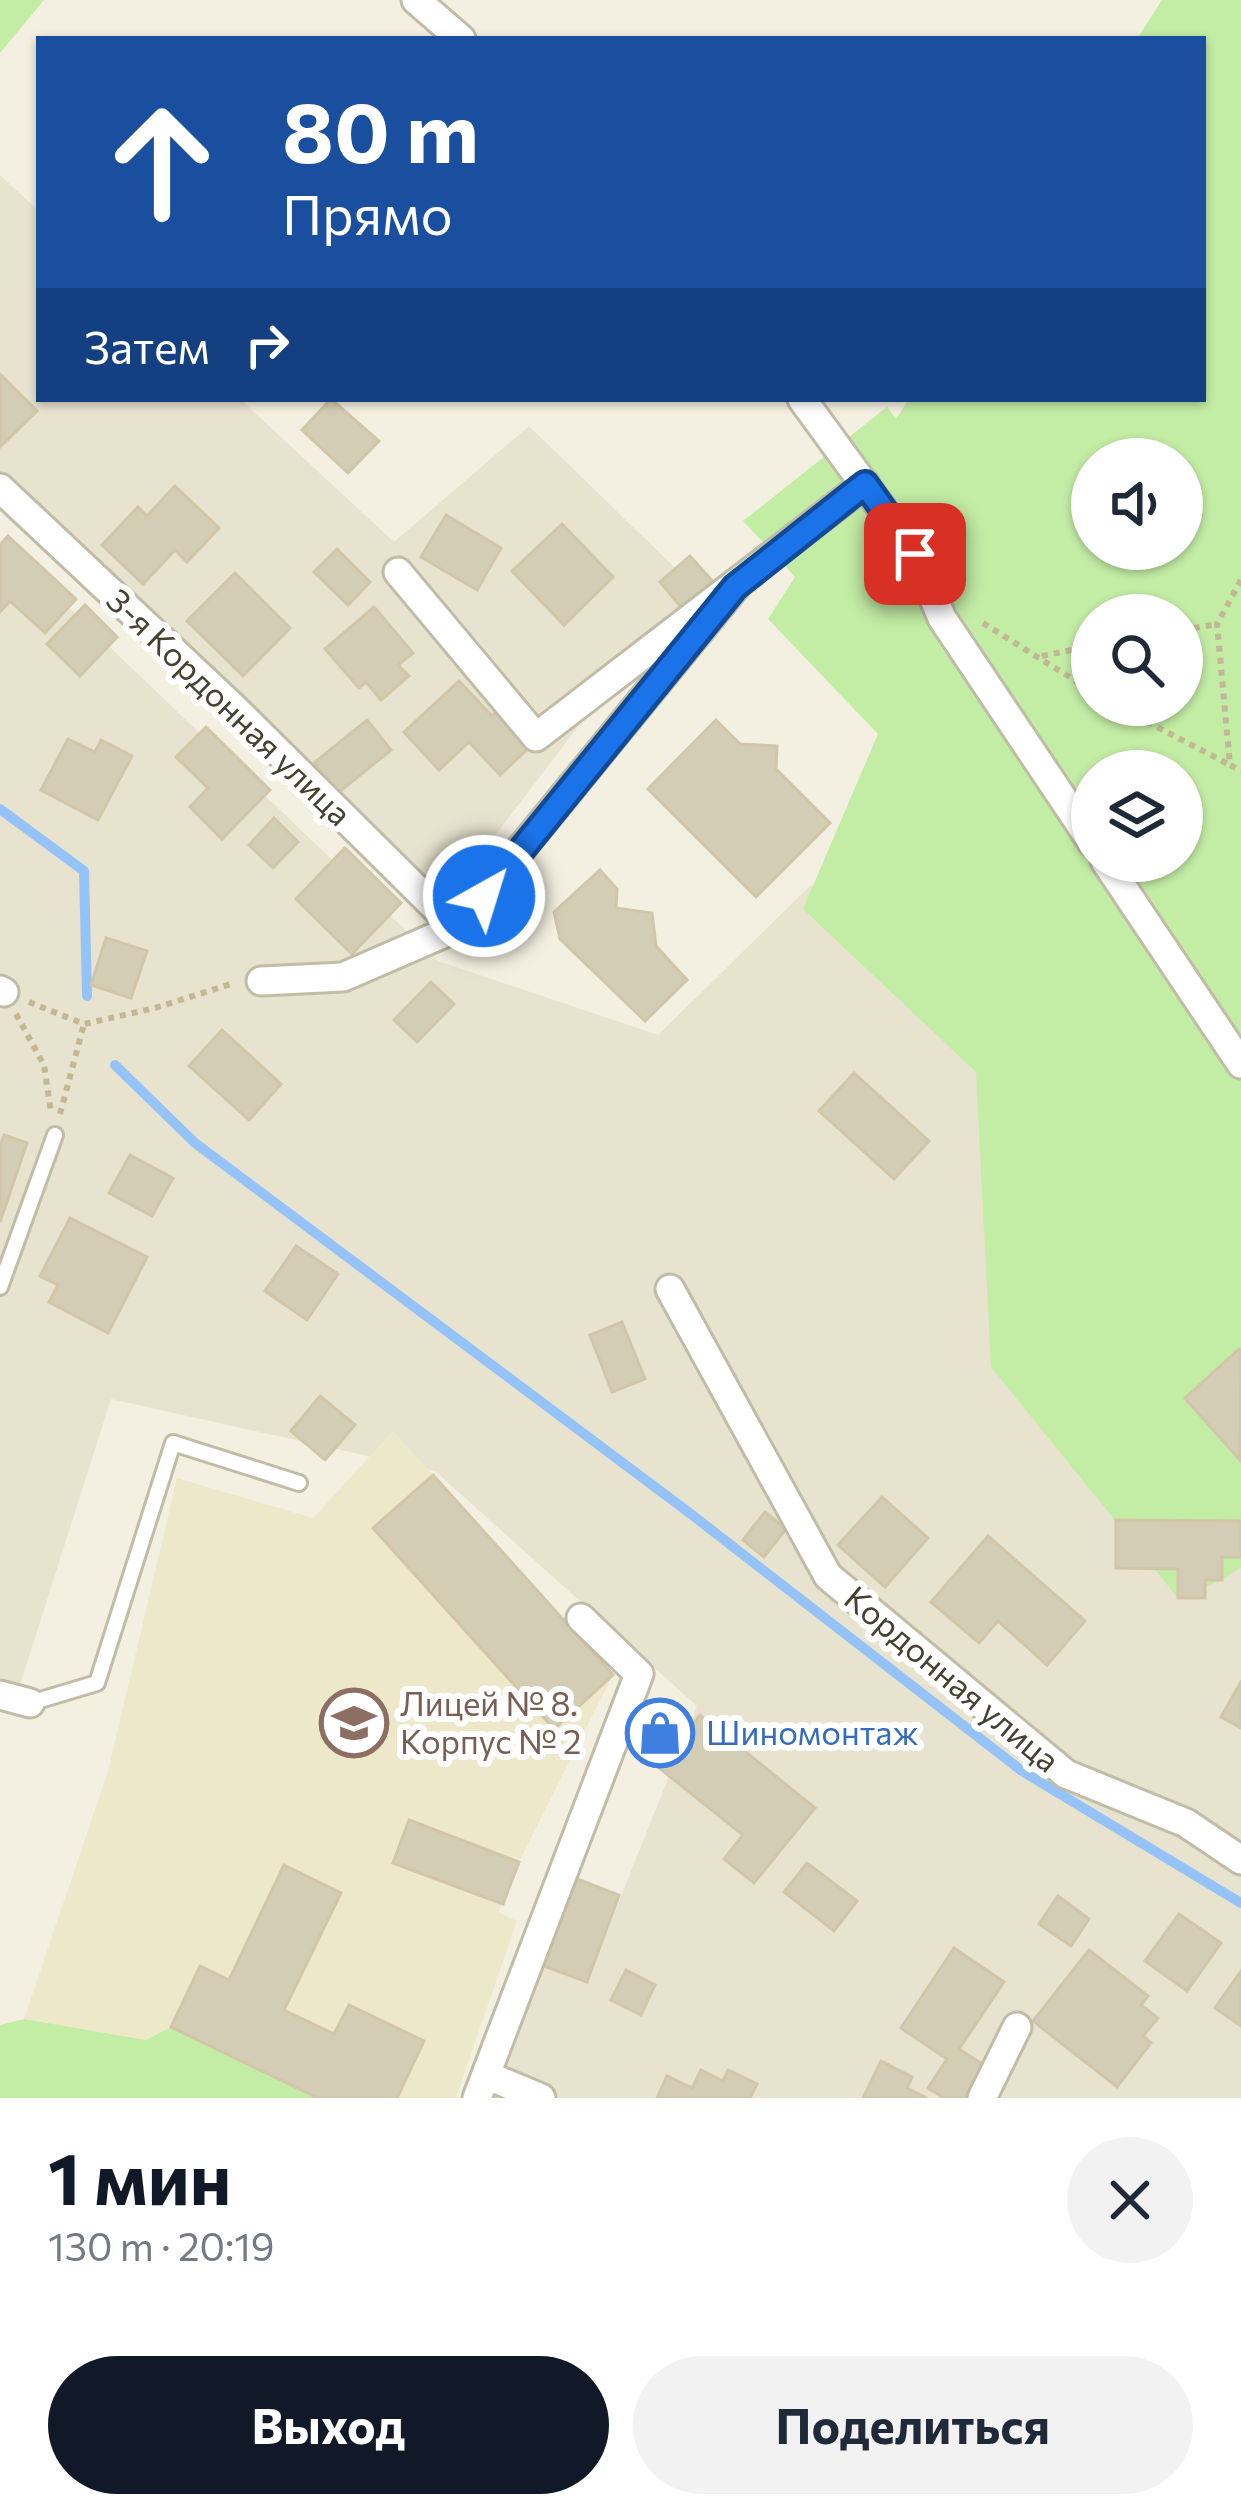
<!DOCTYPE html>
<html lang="ru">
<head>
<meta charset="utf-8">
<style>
	:root { --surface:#fff; --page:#f2f2f3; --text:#1f2937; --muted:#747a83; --accent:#111827 }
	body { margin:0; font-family:Commissioner,sans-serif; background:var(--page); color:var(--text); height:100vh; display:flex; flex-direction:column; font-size:45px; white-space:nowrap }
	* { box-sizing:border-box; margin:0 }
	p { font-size:39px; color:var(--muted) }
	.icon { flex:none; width:66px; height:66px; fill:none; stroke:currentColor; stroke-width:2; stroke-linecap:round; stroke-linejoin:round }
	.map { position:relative; height:2098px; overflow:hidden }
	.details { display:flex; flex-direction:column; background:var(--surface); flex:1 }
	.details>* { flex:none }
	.banner { position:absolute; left:36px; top:36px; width:1170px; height:366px; border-radius:0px; box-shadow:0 3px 9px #0004; background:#1a4fa0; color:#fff; overflow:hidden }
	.fabs { position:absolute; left:1071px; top:438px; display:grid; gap:24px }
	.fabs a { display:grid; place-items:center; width:132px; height:132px; border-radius:50%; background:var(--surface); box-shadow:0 3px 9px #0004; font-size:60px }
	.pin { position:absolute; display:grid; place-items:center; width:102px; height:102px; color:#fff; margin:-51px; border-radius:24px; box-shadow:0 6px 18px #0006 }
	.me { position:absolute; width:132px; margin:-66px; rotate:39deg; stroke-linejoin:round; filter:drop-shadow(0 0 9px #0008) }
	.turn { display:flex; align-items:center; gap:42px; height:252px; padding:0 48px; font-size:54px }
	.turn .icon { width:156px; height:156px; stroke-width:2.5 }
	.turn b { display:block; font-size:84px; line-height:102px }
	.then { display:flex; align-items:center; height:114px; padding:0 48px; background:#0003; gap:24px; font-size:45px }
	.round { display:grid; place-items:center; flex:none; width:126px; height:126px; border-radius:63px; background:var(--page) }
	.summary { display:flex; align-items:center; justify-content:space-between; height:204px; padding:0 48px }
	h1 { font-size:72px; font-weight:700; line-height:90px; color:var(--accent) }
	.action { display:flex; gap:24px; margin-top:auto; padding:24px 48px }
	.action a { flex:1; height:138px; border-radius:72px; background:var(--accent); color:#fff; font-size:48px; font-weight:700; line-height:138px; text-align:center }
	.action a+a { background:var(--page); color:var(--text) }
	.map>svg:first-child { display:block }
</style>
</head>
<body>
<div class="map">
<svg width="1241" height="2098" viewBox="0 0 1241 2098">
	<rect width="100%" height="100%" fill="#f3f0e1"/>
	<!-- residential -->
	<g fill="#e7e3cf">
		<polygon points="0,175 39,211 39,399 240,399 394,542 529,426 701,593 655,626 442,905 0,488"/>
		<polygon points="0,542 438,961 658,1035 811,885 984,1037 1241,1363 1241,2098 489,2098 539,1964 587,1981 697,1706 435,1471 111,1399 19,1688 0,1683"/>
	</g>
	<!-- education -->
	<polygon fill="#eee8ca" points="393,1431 613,1675 519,1862 499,1912 517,1921 456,2098 318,2098 171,2027 146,2040 24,2019 108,1771 177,1478 313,1518"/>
	<!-- green -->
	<g fill="#c3eca5" fill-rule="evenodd">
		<polygon points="0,0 44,0 0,53"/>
		<path d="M1162,0H1241V1567L1222,1580L1178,1598L991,1367L976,1072L803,909L878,734L768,619L795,577L743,521L887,407L896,419L909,399H1203V39H1137ZM1092,459H1182V549H1092ZM1092,615H1182V705H1092ZM1092,771H1182V861H1092Z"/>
		<polygon points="24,2019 146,2040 171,2027 318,2098 0,2098 0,2025"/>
	</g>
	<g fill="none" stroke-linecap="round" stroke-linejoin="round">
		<!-- stream -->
		<g stroke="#96c3f7" stroke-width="10">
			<polyline points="0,809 84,871 87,996"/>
			<polyline points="115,1065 195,1143 687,1511 1022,1771 1241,1903"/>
		</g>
	</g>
	<!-- building -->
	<g fill="#d4cdb6" stroke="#d1c6a9" stroke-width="3">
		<polygon points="0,374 37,411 0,447"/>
		<polygon points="331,399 379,441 348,473 302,430"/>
		<polygon points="175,486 219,528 187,562 175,550 143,584 102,545 138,507 147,516"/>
		<polygon points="446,515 501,548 477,590 421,557"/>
		<polygon points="562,524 613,577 564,625 512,571"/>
		<polygon points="8,536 76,599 45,633 10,601 0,612 0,545"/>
		<polygon points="337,549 370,582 348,605 314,572"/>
		<polygon points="690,556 717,586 686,613 660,582"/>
		<polygon points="235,573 290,628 243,676 187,621"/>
		<polygon points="85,605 117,637 80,676 47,644"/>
		<polygon points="374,607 413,653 398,665 409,676 381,700 366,682 359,688 325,649"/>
		<polygon points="459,681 492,716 501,707 534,743 500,775 469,742 439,770 404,732"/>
		<polygon points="367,720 391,750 338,793 314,763"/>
		<polygon points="716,720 740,744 777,746 776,769 830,823 756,897 648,789"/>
		<polygon points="206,727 270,790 222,839 190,807 208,788 176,757"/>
		<polygon points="68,739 95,752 101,740 132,756 98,820 41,790"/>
		<polygon points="274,818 298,842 273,868 249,845"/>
		<polygon points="345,848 401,903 352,954 296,899"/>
		<polygon points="600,870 617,889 616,908 652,913 656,946 687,980 645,1021 560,939 554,912"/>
		<polygon points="106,938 147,951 131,998 91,985"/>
		<polygon points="431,982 454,1004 417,1042 394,1020"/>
		<polygon points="222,1030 281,1084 249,1120 189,1066"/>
		<polygon points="854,1073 929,1141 894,1179 819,1111"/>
		<polygon points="4,1135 27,1143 0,1222 0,1147"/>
		<polygon points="130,1155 173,1178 152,1216 109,1193"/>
		<polygon points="70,1218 147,1257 108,1333 49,1302 58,1285 40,1276"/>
		<polygon points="296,1246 338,1274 307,1320 265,1291"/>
		<polygon points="622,1322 645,1379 612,1392 590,1335"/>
		<polygon points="1239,1349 1241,1351 1240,1460 1185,1398"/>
		<polygon points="320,1396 355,1425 325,1460 291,1431"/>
		<polygon points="433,1475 613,1675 554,1729 373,1528"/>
		<polygon points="882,1497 928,1538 885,1587 838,1545"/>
		<polygon points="765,1512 786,1529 764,1557 743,1540"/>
		<polygon points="1116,1520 1241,1521 1241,1557 1222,1557 1222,1580 1205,1580 1205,1598 1178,1598 1178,1569 1116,1568"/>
		<polygon points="988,1536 1085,1621 1047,1665 998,1621 979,1643 931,1602"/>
		<polygon points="1241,1682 1241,1728 1221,1717"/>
		<polygon points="652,1708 682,1726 670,1752 638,1740"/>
		<polygon points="700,1715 815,1808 754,1883 724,1859 743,1835 658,1767"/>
		<polygon points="409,1820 519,1862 503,1904 393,1863"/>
		<polygon points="807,1863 857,1901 834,1931 784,1892"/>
		<polygon points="284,1865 341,1893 284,2010 334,2034 349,2005 424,2041 397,2098 318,2098 171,2027 200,1966 229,1980"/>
		<polygon points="572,1877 619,1895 587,1982 539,1964"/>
		<polygon points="1058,1896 1089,1919 1071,1946 1039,1924"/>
		<polygon points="1179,1914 1221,1943 1187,1991 1145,1961"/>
		<polygon points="954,1948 1004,1982 959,2049 985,2066 964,2098 944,2098 928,2088 947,2059 901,2028"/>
		<polygon points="1089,1950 1148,1996 1141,2005 1158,2018 1143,2036 1151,2043 1117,2087 1033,2021"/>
		<polygon points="626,1970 655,1985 641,2015 611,2000"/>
		<polygon points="1241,1971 1241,2026 1215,2008"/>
		<polygon points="881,2061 912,2077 907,2088 927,2098 863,2098"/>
		<polygon points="701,2070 723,2081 728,2070 757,2084 750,2098 657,2098 667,2076 692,2088"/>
	</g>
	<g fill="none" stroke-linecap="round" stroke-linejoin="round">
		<defs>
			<g id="lane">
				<polyline points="0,1287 55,1135"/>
				<polyline points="30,1703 97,1683 173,1443 299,1483"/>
			</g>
			<g id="street">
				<polyline points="416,0 461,39"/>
				<polyline points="802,399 915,554 942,618 1092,842"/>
				<polyline points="0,488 233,707 456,928"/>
				<polyline points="398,572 536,737 865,484"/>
				<polyline points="1105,861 1241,1064"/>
				<polyline points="261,981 343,977 456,928 735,587"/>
				<polyline points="0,990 4,992"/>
				<polyline points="670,1289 828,1576 1066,1774 1186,1823 1241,1860"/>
				<polyline points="0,1695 30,1703"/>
				<polyline points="486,2075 541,2098"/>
				<polyline points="477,2098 639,1674 581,1618"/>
				<polyline points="982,2098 1017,2027"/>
			</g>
		</defs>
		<!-- lane casing -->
		<use href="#lane" stroke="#c1bca6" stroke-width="20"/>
		<!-- street casing -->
		<use href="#street" stroke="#c1bca6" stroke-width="33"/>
		<!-- path -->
		<g stroke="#c2b893" stroke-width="6" stroke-dasharray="6 6" stroke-linecap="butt">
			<polyline points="1241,580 1217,624 1230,765 1241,771"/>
			<polyline points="983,623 1092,691"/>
			<polyline points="1182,630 1217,624"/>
			<polyline points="1042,656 1092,646"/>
			<polyline points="1115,705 1230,765"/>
			<polyline points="29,1002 84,1024 155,1008 234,983"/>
			<polyline points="16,1014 44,1065 51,1113"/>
			<polyline points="60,1114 84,1024"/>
		</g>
		<!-- lane -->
		<use href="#lane" stroke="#fff" stroke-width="14"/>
		<!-- street -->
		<use href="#street" stroke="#fff" stroke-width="27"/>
	</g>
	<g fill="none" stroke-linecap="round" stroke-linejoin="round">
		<defs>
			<polyline id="route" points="484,896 735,587 865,484 915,554"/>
		</defs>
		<!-- route casing -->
		<use href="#route" stroke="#114b97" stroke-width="30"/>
		<!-- route -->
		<use href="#route" stroke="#1a73e8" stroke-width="21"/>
	</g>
	<!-- icons -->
	<defs>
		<symbol id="school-ring" viewBox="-11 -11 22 22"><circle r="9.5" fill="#fff" stroke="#8d6e63" stroke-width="1.5"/><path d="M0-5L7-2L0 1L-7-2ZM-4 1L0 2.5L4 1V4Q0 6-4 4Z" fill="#8d6e63"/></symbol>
		<symbol id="shop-ring" viewBox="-11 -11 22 22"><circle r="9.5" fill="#fff" stroke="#3f7fe0" stroke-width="1.5"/><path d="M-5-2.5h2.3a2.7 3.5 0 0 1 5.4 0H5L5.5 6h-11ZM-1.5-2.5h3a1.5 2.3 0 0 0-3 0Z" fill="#3f7fe0"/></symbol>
	</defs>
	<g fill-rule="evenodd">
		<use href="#school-ring" x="316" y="1685" width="76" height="76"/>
		<use href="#shop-ring" x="622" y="1695" width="76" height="76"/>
	</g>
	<g text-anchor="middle" stroke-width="12" stroke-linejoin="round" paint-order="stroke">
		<!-- street labels -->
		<g font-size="33" fill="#444032" stroke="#fff">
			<text transform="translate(229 707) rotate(44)" y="12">3-я Кордонная улица</text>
			<text transform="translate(952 1679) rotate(40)" y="12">Кордонная улица</text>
		</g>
		<!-- education labels -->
		<g font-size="33" fill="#785e54" stroke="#fff" text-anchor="start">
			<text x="400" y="1716">Лицей № 8.<tspan x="400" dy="38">Корпус № 2</tspan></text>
		</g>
		<!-- shop labels -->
		<g font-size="33" fill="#366cbe" stroke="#fff" text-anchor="start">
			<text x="706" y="1745">Шиномонтаж</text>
		</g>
	</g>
</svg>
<div class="fabs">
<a><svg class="icon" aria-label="sound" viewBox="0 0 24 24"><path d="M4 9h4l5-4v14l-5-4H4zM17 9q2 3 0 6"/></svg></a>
<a><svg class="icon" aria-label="search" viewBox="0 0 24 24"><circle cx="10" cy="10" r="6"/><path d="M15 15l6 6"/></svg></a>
<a><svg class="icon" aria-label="layers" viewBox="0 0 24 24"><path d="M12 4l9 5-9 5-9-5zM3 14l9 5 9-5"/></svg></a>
</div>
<div class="pin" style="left:915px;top:554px;background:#d93025"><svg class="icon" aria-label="arrive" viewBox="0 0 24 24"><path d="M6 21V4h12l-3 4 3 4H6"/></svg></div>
<svg class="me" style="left:484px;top:896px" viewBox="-20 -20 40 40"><circle r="17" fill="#1a73e8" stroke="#fff" stroke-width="3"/><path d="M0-11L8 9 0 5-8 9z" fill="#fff"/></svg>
<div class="banner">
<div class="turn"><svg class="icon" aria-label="ahead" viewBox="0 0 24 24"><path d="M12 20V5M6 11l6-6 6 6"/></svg><div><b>80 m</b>Прямо</div></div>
<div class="then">Затем<svg class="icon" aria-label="right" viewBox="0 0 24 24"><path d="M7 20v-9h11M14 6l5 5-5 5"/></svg></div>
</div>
</div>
<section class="details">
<div class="summary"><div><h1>1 мин</h1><p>130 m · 20:19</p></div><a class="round"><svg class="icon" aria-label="close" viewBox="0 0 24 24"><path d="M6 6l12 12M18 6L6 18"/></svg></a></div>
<div class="action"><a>Выход</a><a>Поделиться</a></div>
</section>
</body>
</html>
